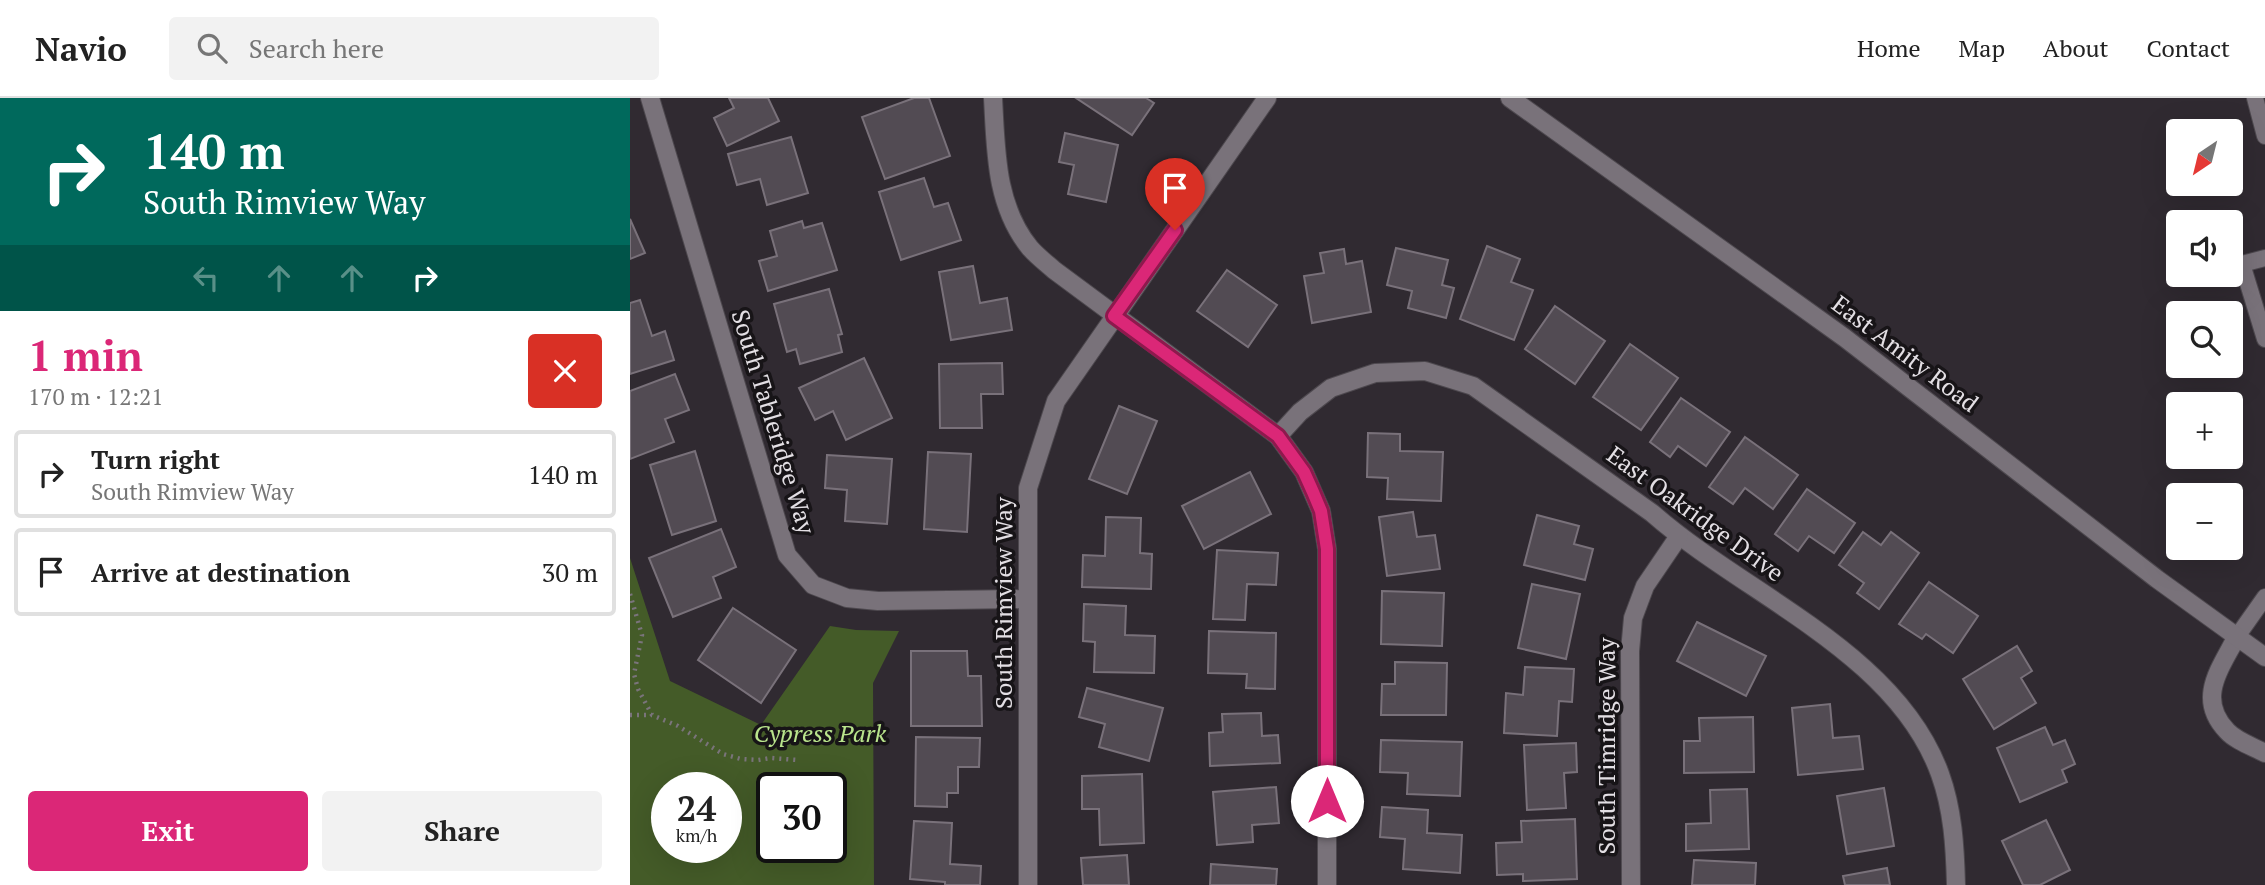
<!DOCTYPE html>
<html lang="en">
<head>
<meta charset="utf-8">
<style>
	:root { --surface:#fff; --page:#f2f2f2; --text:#222; --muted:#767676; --line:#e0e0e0; --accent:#db2777 }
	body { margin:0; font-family:"PT Serif",serif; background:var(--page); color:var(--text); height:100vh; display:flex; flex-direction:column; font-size:26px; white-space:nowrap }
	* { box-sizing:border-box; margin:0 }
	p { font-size:23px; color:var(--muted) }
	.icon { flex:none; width:38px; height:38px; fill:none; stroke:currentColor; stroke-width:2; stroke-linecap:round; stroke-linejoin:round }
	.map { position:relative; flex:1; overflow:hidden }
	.details { display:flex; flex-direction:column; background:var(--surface); width:630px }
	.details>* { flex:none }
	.top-card { background:#00695c; color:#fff; overflow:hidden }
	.needle { width:46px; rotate:215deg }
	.fabs { position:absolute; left:1536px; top:21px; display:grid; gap:14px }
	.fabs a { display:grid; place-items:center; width:77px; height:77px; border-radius:7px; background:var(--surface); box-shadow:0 7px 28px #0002; font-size:35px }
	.speed { position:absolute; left:21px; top:674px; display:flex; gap:14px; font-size:35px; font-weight:700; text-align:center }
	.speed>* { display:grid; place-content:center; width:91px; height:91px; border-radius:50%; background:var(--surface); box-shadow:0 7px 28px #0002; line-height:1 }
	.speed small { font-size:18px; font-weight:400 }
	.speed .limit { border:4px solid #111; border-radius:10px; background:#fff; color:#111 }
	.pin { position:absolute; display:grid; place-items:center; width:60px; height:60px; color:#fff; margin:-72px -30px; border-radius:50% 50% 50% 0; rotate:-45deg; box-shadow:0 0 7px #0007 }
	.pin .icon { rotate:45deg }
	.me { position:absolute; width:77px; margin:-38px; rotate:0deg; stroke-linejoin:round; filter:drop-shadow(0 0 5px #0008) }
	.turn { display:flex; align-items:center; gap:24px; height:147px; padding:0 28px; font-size:32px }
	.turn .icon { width:91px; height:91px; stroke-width:2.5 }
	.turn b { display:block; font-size:49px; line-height:60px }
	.lanes { display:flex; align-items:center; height:66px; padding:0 28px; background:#0003; justify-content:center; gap:35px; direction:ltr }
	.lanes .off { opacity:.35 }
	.round { display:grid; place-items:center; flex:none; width:74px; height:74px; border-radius:7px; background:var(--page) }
	.overview { display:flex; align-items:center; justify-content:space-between; height:119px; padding:0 28px }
	h1 { font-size:42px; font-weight:700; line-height:52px; color:var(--accent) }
	.primary-button { display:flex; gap:14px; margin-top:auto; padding:14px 28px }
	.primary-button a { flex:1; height:80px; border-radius:7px; background:var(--accent); color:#fff; font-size:28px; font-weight:700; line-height:80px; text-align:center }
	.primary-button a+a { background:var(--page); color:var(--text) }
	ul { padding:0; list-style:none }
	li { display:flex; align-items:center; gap:21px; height:88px; margin:0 14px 10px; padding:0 14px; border:4px solid var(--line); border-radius:7px }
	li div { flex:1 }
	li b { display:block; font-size:26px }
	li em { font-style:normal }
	header { display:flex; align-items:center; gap:42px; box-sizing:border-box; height:98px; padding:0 35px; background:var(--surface); border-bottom:2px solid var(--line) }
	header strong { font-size:33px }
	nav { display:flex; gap:38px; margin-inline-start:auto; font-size:24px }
	.search { width:490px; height:63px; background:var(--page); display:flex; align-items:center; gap:18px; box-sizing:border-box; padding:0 24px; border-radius:7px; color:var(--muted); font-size:26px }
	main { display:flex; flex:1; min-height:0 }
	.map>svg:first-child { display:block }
</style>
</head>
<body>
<header>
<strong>Navio</strong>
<div class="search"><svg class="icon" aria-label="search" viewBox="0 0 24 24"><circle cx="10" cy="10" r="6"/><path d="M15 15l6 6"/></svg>Search here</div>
<nav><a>Home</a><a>Map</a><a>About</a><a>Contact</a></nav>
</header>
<main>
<section class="details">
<div class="top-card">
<div class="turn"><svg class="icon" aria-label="right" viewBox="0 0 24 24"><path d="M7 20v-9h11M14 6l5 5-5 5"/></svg><div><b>140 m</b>South Rimview Way</div></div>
<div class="lanes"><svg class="icon off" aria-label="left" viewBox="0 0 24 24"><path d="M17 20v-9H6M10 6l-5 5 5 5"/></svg><svg class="icon off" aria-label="ahead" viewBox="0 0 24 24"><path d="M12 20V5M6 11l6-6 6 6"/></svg><svg class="icon off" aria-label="ahead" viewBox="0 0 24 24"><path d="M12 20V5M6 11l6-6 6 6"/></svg><svg class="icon" aria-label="right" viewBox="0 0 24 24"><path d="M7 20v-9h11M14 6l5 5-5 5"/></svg></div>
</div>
<div class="overview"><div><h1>1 min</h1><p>170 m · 12:21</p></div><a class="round" style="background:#d93025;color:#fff"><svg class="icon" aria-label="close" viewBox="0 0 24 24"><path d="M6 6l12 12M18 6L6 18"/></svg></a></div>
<ul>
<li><svg class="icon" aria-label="right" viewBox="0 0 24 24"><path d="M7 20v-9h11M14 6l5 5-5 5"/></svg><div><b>Turn right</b><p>South Rimview Way</p></div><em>140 m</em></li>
<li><svg class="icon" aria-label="arrive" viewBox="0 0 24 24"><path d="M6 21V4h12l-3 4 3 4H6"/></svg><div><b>Arrive at destination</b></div><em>30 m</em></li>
</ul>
<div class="primary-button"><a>Exit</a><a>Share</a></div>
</section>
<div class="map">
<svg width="1635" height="787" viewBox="0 0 1635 787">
	<rect width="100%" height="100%" fill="#302a31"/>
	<!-- green -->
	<path fill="#445b28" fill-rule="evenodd" d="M0,460L40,583L131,627L200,528L226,532L269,533L243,585L244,787H0ZM37,690H96V749H37ZM142,690H201V749H142Z"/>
	<!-- building -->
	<g fill="#524b53" stroke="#79717a" stroke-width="2">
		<polygon points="99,0 138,0 149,23 97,48 84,20 104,10"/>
		<polygon points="284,0 299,0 320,58 255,81 232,19"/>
		<polygon points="446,0 516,0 524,5 502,37"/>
		<polygon points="435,35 488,47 476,104 438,96 444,67 429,64"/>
		<polygon points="161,39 178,95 137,107 130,81 107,87 98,56"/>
		<polygon points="294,80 304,109 318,105 331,142 271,162 249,94"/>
		<polygon points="0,121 15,155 0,161"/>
		<polygon points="172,123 174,130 192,125 207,172 138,193 129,163 147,158 140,133"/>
		<polygon points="857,148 890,161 881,184 903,192 884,242 830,221"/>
		<polygon points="766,150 818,162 812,187 824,190 816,220 778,210 782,193 757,187"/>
		<polygon points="714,151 716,166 732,163 741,214 682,225 674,178 694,175 690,155"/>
		<polygon points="343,168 350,205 377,200 382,232 321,242 309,174"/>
		<polygon points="597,172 647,207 618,249 567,213"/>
		<polygon points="199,191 212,236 208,237 212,254 170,266 166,251 157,254 144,206"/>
		<polygon points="10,202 22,238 35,233 44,262 0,276 0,205"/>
		<polygon points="925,208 975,243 945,286 895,251"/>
		<polygon points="1000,246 1048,280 1011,332 963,299"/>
		<polygon points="234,260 262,320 216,342 203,313 185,322 169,290"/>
		<polygon points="372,265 373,296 351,296 352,330 310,330 309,266"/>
		<polygon points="45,276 59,312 35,321 44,344 0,361 0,293"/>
		<polygon points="1051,300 1100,334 1076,368 1048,348 1040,359 1020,344"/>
		<polygon points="489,308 527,323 497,396 459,381"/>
		<polygon points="738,335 770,336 770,353 813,354 811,403 757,401 758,380 737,379"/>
		<polygon points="1115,339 1168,377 1143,411 1115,390 1103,406 1079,389"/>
		<polygon points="65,353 86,423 42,437 20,367"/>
		<polygon points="298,354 341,356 337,434 294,431"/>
		<polygon points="197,357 262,361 257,426 215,423 217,392 195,390"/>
		<polygon points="620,374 641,416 574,451 552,408"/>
		<polygon points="1177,391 1225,425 1204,455 1179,438 1168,453 1145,436"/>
		<polygon points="783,414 787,439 805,437 810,471 757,478 749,419"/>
		<polygon points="907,417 949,428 944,446 963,451 955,482 894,467"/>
		<polygon points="476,419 511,420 510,455 522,456 521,491 452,489 453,457 475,458"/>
		<polygon points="91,431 106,469 83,479 91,500 43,519 19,460"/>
		<polygon points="1233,434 1251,447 1261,434 1289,455 1249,511 1227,495 1234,485 1209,467"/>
		<polygon points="587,452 648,455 646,487 617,486 615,522 583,521"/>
		<polygon points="1299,484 1348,518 1323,555 1296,536 1292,541 1269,526"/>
		<polygon points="902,486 950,496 936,561 888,550"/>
		<polygon points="752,493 814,495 812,548 751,546"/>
		<polygon points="454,506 496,508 495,537 525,538 524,575 464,574 465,544 453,543"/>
		<polygon points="103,510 166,552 131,605 68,562"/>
		<polygon points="1067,524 1136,558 1116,598 1047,563"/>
		<polygon points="579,533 646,535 645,591 616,590 617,576 578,575"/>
		<polygon points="1387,548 1402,573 1391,580 1406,605 1364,631 1333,581"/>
		<polygon points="281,553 337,553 338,578 351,578 352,628 281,628"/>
		<polygon points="765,564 817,565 816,617 751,617 752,586 765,586"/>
		<polygon points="895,569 944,571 942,604 929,603 927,638 874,635 876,595 893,597"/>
		<polygon points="457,590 533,610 519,663 469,649 475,626 449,619"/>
		<polygon points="1200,606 1203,640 1229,638 1233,671 1168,677 1162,610"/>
		<polygon points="631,615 632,638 648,637 650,665 580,668 579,635 593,634 592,616"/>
		<polygon points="1123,619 1124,674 1054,675 1054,643 1070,643 1069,620"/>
		<polygon points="1415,629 1423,647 1435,642 1445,666 1432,672 1437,684 1390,704 1367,650"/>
		<polygon points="286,639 350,640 349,669 328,669 328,695 317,695 317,709 285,708"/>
		<polygon points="751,642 832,644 830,698 777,696 778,675 750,674"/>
		<polygon points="946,645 947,674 934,675 936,710 897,712 894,647"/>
		<polygon points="512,676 514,745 470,747 469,711 452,711 452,678"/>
		<polygon points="646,689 649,725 622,727 623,744 587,747 583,694"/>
		<polygon points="1254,690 1264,748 1217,756 1207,698"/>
		<polygon points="1117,691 1119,751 1056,753 1056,726 1081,725 1080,692"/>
		<polygon points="752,709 798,712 797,735 832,737 830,775 773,771 775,741 750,739"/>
		<polygon points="945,721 947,781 893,783 893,776 867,777 866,745 892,744 891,723"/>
		<polygon points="1416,722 1440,772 1410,787 1393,787 1372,743"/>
		<polygon points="284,723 322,725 320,766 351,768 350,787 315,787 315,784 280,781"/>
		<polygon points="497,757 499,787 453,787 451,760"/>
		<polygon points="1064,762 1126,765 1125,787 1062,787"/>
		<polygon points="581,766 647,771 646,787 580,787"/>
		<polygon points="1257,770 1260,787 1215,787 1213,778"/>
	</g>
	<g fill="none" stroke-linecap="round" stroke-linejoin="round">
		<defs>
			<g id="service">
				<polyline points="1625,0 1635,38"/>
				<polyline points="1635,160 1612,166 1635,241"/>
				<polyline points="1606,540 1635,499"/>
			</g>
			<g id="minor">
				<polyline points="20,0 157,457 183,487 217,500 248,503 397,501"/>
				<path d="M363,0C366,52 365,107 400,150C407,158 416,165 424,172L648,338L674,374L691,413L697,451V787"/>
				<path d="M648,338L670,314L701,290L745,275L795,273L843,288L1022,415C1115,497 1266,554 1310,676C1323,712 1325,749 1326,787"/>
				<path d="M1606,540C1590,571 1566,601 1597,633C1606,643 1624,649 1635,655"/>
				<polyline points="398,787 398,390 426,303 637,0"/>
				<polyline points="1001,787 1000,553 1003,520 1015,488 1049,438"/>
			</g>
			<polyline id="tertiary" points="880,0 1215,240 1527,481 1635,559"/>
		</defs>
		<!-- service casing -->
		<use href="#service" stroke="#4d484e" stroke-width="18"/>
		<!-- minor casing -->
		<use href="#minor" stroke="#4d484e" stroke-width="20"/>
		<!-- tertiary casing -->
		<use href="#tertiary" stroke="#4d484e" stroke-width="20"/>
		<!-- path -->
		<g stroke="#7a747b" stroke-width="4.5" stroke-dasharray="2 5" stroke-linecap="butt">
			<polyline points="0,496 12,537 4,576 8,591 22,617 48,628 93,656 111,661 128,662 141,660 167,662"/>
			<polyline points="0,617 22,617"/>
		</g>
		<!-- service -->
		<use href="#service" stroke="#79727a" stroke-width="16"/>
		<!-- minor -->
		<use href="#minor" stroke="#79727a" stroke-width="18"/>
		<!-- tertiary -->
		<use href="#tertiary" stroke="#79727a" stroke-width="18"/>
	</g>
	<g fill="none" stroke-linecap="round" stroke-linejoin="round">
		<defs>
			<polyline id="route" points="545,132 484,218 648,338 674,374 683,394 691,413 697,451 697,703"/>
		</defs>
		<!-- route casing -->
		<use href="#route" stroke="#8e194d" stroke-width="18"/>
		<!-- route -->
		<use href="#route" stroke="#db2777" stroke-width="12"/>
	</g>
	<g text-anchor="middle" stroke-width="7" stroke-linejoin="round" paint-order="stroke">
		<!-- street labels -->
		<g font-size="24" fill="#e3dfe4" stroke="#171417">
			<text transform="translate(1275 256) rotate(37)" y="8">East Amity Road</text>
			<text transform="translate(143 324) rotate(73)" y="8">South Tableridge Way</text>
			<text transform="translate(1065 416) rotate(36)" y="8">East Oakridge Drive</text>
			<text transform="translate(374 505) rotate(-90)" y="8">South Rimview Way</text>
			<text transform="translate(977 648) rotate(-90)" y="8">South Timridge Way</text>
		</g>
		<!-- park labels -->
		<g font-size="24" font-style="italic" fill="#b9e48c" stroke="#171417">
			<text x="190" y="644">Cypress Park</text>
		</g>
	</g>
</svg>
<div class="fabs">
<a><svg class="needle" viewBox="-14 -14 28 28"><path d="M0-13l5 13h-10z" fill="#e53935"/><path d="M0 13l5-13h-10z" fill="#767676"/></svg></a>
<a><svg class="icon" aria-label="sound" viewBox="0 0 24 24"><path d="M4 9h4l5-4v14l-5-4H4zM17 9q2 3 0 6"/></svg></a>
<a><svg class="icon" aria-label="search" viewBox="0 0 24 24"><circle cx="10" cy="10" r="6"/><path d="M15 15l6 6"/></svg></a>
<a>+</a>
<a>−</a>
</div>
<div class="speed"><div>24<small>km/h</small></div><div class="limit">30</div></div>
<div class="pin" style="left:545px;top:132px;background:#d93025"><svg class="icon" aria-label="arrive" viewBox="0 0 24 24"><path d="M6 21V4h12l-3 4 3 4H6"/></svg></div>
<svg class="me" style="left:697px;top:703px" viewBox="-20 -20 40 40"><circle r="19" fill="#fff"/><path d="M0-13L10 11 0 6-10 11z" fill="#db2777"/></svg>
</div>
</main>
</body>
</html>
